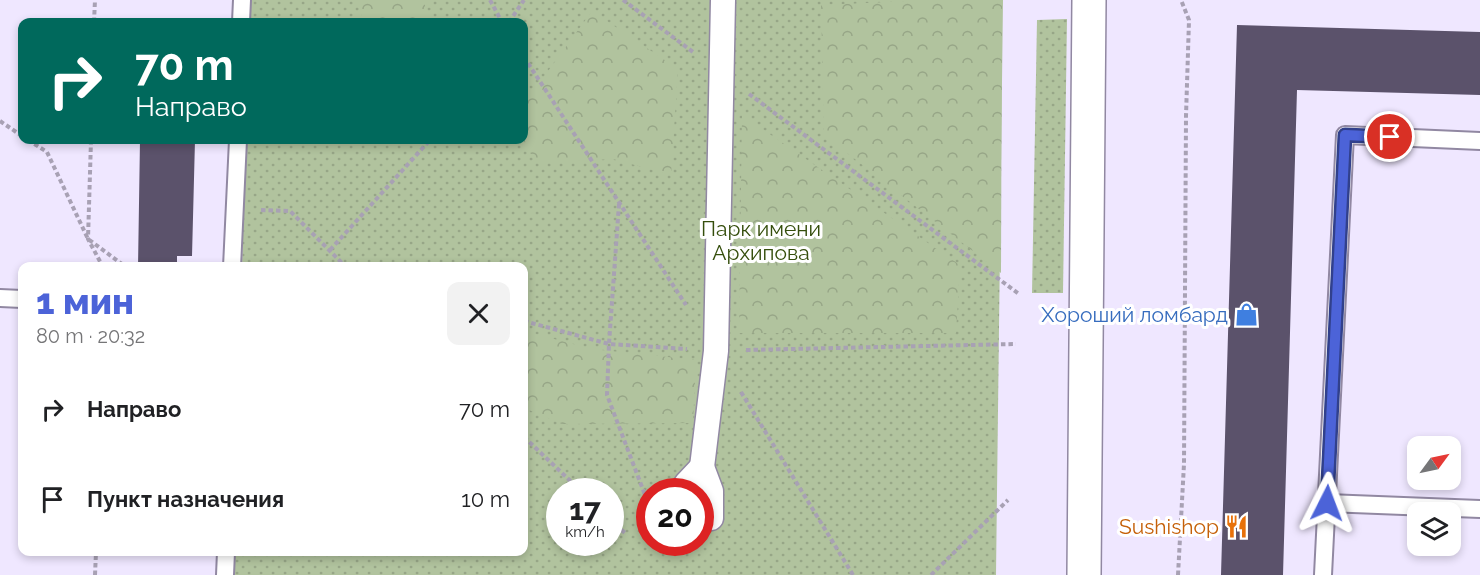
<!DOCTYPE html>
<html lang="ru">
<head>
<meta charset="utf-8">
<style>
	:root { --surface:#fff; --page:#f2f2f2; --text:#202124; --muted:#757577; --accent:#4c63d8 }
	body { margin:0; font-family:Raleway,sans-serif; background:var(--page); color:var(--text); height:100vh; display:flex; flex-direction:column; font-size:22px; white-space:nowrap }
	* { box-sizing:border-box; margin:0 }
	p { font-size:20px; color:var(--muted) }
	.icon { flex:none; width:33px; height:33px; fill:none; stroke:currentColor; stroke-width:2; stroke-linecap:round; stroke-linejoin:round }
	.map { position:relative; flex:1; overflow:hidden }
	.sheet { position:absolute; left:18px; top:262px; width:510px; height:294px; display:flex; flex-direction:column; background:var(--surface); border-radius:12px; box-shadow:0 3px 9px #0003 }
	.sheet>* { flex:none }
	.top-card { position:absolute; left:18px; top:18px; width:510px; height:126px; border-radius:12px; box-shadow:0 3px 9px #0003; background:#00695c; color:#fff; overflow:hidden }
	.needle { width:39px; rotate:57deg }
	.tools { position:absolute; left:1407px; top:436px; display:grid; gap:12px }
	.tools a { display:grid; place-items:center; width:54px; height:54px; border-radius:12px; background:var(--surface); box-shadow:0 3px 9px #0003; font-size:30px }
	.speed { position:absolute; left:546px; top:478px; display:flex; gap:12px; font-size:30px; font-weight:700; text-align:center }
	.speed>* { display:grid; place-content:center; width:78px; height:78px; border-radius:50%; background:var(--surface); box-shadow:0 3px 9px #0003; line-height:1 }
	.speed small { font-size:15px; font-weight:400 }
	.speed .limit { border:9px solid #d22; background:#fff; color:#111 }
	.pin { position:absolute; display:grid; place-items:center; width:51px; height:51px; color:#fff; margin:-26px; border:3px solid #fff; border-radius:50%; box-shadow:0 2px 6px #0007 }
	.me { position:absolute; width:66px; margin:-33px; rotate:3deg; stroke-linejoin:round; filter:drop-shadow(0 0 4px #0008) }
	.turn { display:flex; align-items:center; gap:21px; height:126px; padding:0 18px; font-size:27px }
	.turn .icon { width:78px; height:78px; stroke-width:2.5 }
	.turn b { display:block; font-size:42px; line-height:51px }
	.round { display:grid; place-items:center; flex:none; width:63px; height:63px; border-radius:12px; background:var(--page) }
	.headline { display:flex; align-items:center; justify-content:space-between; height:102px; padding:0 18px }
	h1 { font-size:36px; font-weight:800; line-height:45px; color:var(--accent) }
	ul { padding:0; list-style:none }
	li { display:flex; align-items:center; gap:18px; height:90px; padding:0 18px }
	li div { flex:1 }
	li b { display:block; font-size:22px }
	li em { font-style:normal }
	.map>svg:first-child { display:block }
</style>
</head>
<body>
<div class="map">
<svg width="1480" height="575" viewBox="0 0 1480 575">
	<defs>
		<pattern id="grass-dots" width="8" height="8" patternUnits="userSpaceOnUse" patternTransform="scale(1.5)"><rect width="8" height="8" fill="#b1c39e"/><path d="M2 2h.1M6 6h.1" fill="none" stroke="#97a687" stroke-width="1.8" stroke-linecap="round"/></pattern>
		<pattern id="forest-crowns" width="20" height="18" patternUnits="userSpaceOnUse" patternTransform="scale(1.5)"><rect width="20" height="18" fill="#b1c39e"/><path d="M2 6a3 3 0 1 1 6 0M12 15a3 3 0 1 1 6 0" fill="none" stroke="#97a687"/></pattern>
	</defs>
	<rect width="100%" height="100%" fill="#efe7ff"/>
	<!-- grass -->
	<g fill="url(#grass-dots)" fill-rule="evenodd">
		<path d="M249,0H1003L996,575H234L235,552H524V267H242L245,140H524V22H248ZM560,492H610V543H560ZM650,492H700V543H650Z"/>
		<polygon points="1067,19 1063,293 1032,293 1037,20"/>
	</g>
	<!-- forest -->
	<g fill="url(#forest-crowns)">
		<polygon points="360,0 425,0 425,22 362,22"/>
		<polygon points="935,0 1002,0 1001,273 824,135 821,5"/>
		<polygon points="592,11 678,69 671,175 613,159 535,163 524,139 524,104"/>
		<polygon points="742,115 960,265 956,333 739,333"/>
		<polygon points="524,331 592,349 696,360 693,423 562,424 524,408"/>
	</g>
	<!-- building -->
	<g fill="#5b526b">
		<polygon points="1237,25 1480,32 1480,95 1297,90 1283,575 1221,575"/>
		<polygon points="140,140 195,140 192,256 177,256 177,267 138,267"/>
	</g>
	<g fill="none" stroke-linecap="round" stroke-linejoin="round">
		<defs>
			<g id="service">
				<polyline points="241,22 242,0"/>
				<polyline points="232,267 238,140"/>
				<polyline points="0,298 22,299"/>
				<polyline points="1327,503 1480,509"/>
				<polyline points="225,575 226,552"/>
				<polyline points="1323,575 1345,135 1480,141"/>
			</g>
			<g id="pedestrian">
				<polyline points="702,467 716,351 723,0"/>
				<polyline points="685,492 686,484 702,467 711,491 711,518"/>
			</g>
			<polyline id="tertiary" points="1084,575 1089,0"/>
		</defs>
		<!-- service casing -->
		<use href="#service" stroke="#9188a2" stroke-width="20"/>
		<!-- pedestrian casing -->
		<use href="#pedestrian" stroke="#9188a2" stroke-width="27"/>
		<!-- tertiary casing -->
		<use href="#tertiary" stroke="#9188a2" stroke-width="36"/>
		<!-- path -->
		<g stroke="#a8a1b4" stroke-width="4" stroke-dasharray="4.5 3" stroke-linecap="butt">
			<polyline points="490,0 502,22"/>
			<polyline points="623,0 693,52"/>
			<polyline points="94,22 95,0"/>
			<polyline points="509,22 524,0"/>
			<polyline points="524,57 686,305"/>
			<polyline points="749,94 1019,294"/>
			<polyline points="0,121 22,136"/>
			<polyline points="28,140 47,152 88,239 126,267"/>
			<polyline points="91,140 88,239 103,267"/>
			<polyline points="619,204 609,344 607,395 650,508"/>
			<polyline points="261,210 290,211 346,267"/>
			<polyline points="330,250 430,140"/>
			<polyline points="524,321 609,344 687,349"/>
			<polyline points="746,350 1016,344"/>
			<polyline points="741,392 853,575"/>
			<polyline points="524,437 582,492"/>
			<polyline points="610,520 625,533"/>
			<polyline points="95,575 96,552"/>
			<polyline points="931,575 1008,500"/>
			<polyline points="1178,575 1184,464 1186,116 1189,20 1181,0"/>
		</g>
		<!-- service -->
		<use href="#service" stroke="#fff" stroke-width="16"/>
		<!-- pedestrian -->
		<use href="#pedestrian" stroke="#fff" stroke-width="24"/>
		<!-- tertiary -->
		<use href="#tertiary" stroke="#fff" stroke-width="33"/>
	</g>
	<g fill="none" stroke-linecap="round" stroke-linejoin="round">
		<defs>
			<polyline id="route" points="1327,503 1345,135 1390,137"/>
		</defs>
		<!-- route casing -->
		<use href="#route" stroke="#31408c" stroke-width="15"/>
		<!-- route -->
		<use href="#route" stroke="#4c63d8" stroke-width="10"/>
	</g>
	<!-- icons -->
	<defs>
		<symbol id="shop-bare" viewBox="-9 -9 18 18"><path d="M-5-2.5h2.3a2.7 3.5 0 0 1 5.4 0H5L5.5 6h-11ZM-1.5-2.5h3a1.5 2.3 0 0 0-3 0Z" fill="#3f7fe0" stroke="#fff" stroke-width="2.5" paint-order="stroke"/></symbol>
		<symbol id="restaurant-bare" viewBox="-9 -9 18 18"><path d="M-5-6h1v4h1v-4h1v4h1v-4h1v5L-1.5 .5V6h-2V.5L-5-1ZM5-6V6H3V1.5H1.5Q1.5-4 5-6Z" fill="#e8710a" stroke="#fff" stroke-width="2.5" paint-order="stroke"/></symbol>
	</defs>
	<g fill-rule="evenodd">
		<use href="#shop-bare" x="1230" y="298" width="33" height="33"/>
		<use href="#restaurant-bare" x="1220" y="510" width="33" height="33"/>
	</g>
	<g text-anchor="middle" stroke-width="6" stroke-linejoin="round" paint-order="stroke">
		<!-- park labels -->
		<g font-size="21" fill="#354e0c" stroke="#fff">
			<text x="761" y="236">Парк имени<tspan x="761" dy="24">Архипова</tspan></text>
		</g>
		<!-- shop labels -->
		<g font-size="21" fill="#366cbe" stroke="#fff" text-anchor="end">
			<text x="1228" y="322">Хороший ломбард</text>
		</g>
		<!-- food labels -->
		<g font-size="21" fill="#c56008" stroke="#fff" text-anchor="end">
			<text x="1219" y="534">Sushishop</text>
		</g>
	</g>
</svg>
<div class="tools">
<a><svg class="needle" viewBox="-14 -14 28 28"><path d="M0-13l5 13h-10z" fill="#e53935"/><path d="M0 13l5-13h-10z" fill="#757577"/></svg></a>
<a><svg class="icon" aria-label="layers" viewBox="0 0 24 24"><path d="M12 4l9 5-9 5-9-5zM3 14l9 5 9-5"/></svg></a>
</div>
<div class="speed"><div>17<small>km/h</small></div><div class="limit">20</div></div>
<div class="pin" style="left:1390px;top:137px;background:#d93025"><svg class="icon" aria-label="arrive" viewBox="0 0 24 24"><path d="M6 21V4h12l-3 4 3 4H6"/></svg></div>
<svg class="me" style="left:1327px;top:503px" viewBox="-20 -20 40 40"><path d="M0-17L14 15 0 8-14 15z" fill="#4c63d8" stroke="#fff" stroke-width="4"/></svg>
<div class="top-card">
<div class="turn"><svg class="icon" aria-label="right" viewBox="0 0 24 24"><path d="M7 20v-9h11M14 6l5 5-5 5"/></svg><div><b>70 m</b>Направо</div></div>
</div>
<section class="sheet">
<div class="headline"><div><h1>1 мин</h1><p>80 m · 20:32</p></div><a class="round"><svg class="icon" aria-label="close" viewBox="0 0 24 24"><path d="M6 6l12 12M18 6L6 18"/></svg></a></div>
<ul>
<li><svg class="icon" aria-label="right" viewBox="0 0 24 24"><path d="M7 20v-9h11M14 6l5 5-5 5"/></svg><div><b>Направо</b></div><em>70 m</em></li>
<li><svg class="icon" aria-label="arrive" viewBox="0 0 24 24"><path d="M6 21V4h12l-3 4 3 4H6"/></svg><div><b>Пункт назначения</b></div><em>10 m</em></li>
</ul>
</section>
</div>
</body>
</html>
